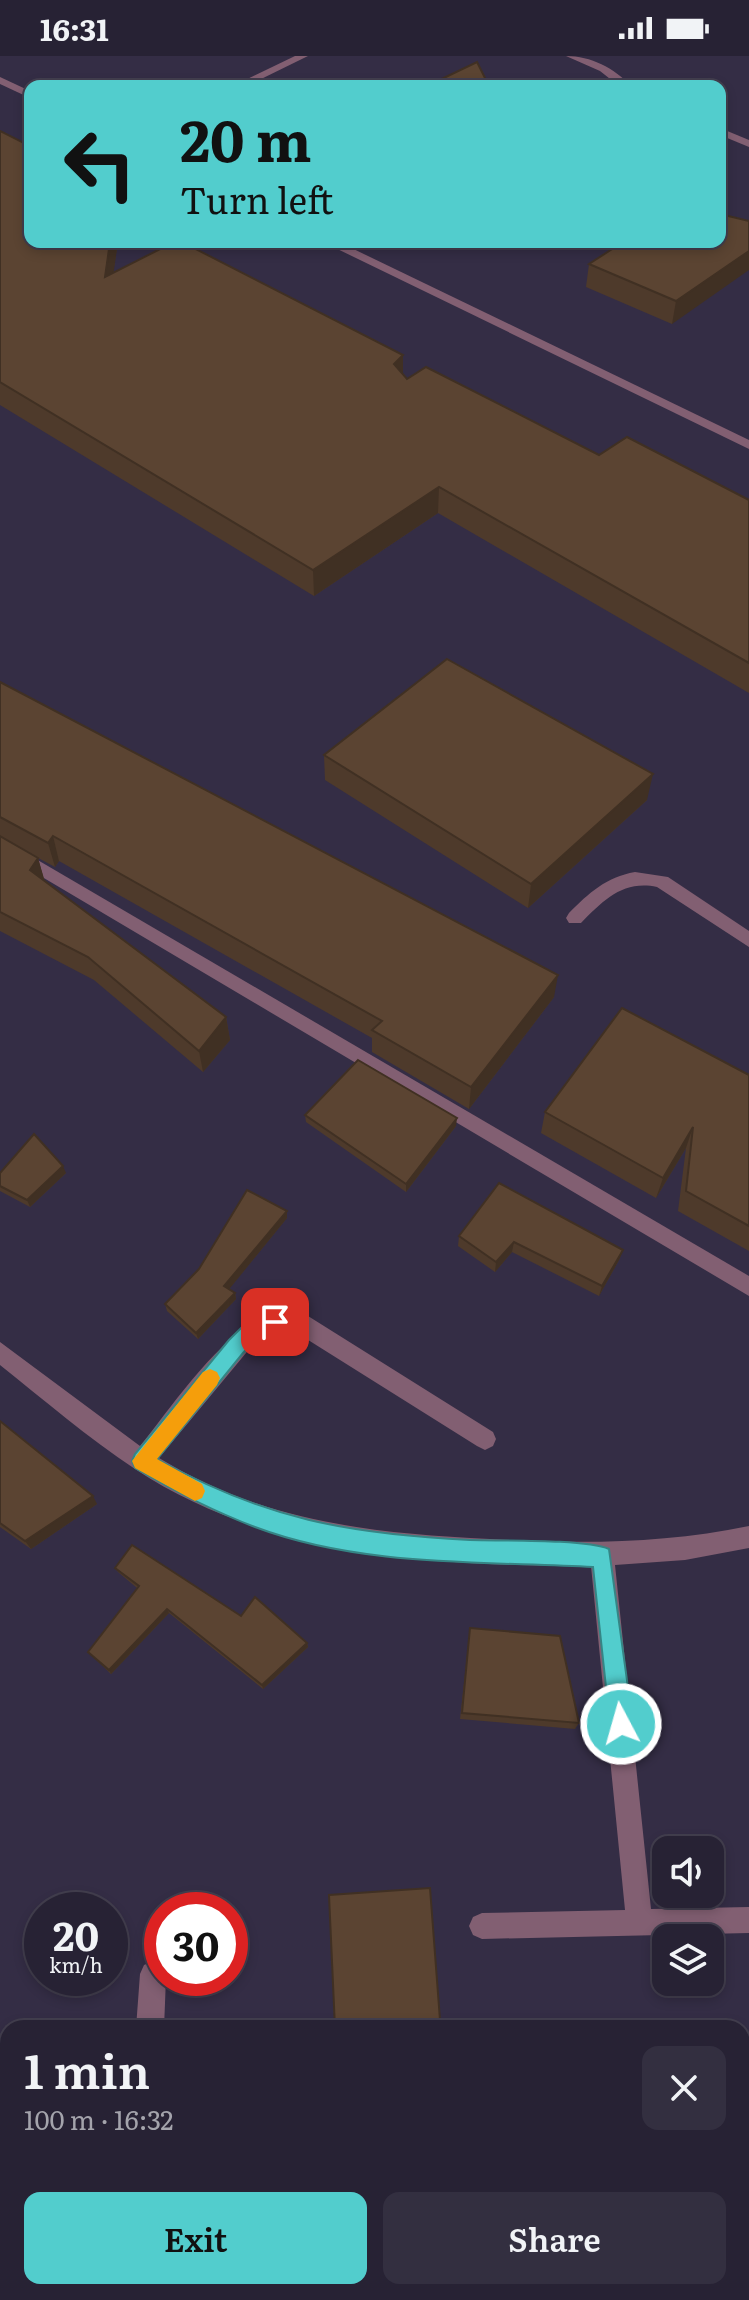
<!DOCTYPE html>
<html lang="en">
<head>
<meta charset="utf-8">
<style>
	:root { --surface:#272234; --page:#332f40; --text:#f1f3f6; --muted:#a4a4ac; --line:#433f4f; --accent:#52cdcd }
	body { margin:0; font-family:Literata,serif; background:var(--page); color:var(--text); height:100vh; display:flex; flex-direction:column; font-size:30px; white-space:nowrap }
	* { box-sizing:border-box; margin:0 }
	p { font-size:26px; color:var(--muted) }
	.icon { flex:none; width:44px; height:44px; fill:none; stroke:currentColor; stroke-width:2; stroke-linecap:round; stroke-linejoin:round }
	.map { position:relative; flex:1; overflow:hidden }
	.sheet { position:absolute; left:0px; top:1964px; width:750px; height:280px; display:flex; flex-direction:column; background:var(--surface); border-radius:24px 24px 0 0; box-shadow:0 4px 12px #0003,0 0 0 2px var(--line) }
	.sheet>* { flex:none }
	.top-card { position:absolute; left:24px; top:24px; width:702px; height:168px; border-radius:16px; box-shadow:0 4px 12px #0003,0 0 0 2px var(--line); background:#52cdcd; color:#111; overflow:hidden }
	.fabs { position:absolute; left:652px; top:1780px; display:grid; gap:16px }
	.fabs a { display:grid; place-items:center; width:72px; height:72px; border-radius:16px; background:var(--surface); box-shadow:0 4px 12px #0003,0 0 0 2px var(--line); font-size:40px }
	.speed { position:absolute; left:24px; top:1836px; display:flex; gap:16px; font-size:40px; font-weight:700; text-align:center }
	.speed>* { display:grid; place-content:center; width:104px; height:104px; border-radius:50%; background:var(--surface); box-shadow:0 4px 12px #0003,0 0 0 2px var(--line); line-height:1 }
	.speed small { font-size:20px; font-weight:400 }
	.speed .limit { border:12px solid #d22; background:#fff; color:#111 }
	.pin { position:absolute; display:grid; place-items:center; width:68px; height:68px; color:#fff; margin:-34px; border-radius:16px; box-shadow:0 4px 12px #0006 }
	.me { position:absolute; width:88px; margin:-44px; rotate:354deg; stroke-linejoin:round; filter:drop-shadow(0 0 6px #0008) }
	.turn { display:flex; align-items:center; gap:28px; height:168px; padding:0 24px; font-size:36px }
	.turn .icon { width:104px; height:104px; stroke-width:2.5 }
	.turn b { display:block; font-size:56px; line-height:68px }
	.round { display:grid; place-items:center; flex:none; width:84px; height:84px; border-radius:16px; background:var(--page) }
	.headline { display:flex; align-items:center; justify-content:space-between; height:136px; padding:0 24px }
	h1 { font-size:48px; font-weight:600; line-height:60px }
	.cta { display:flex; gap:16px; margin-top:auto; padding:16px 24px }
	.cta a { flex:1; height:92px; border-radius:16px; background:var(--accent); color:#111; font-size:32px; font-weight:600; line-height:92px; text-align:center }
	.cta a+a { background:var(--page); color:var(--text) }
	.status { display:flex; justify-content:space-between; align-items:center; height:56px; padding:0 40px; background:var(--surface); direction:ltr }
	.status svg { height:22px; fill:currentColor }
	.map>svg:first-child { display:block }
</style>
</head>
<body>
<div class="status"><b>16:31</b><svg viewBox="0 0 49 12"><path d="M0 12V9h3v3zM5 12V6h3v6zM10 12V3h3v9zM15 12V0h3v12zM26 1h20v11H26zM47 4h2v5h-2z"/></svg></div>
<div class="map">
<svg width="749" height="2244" viewBox="0 0 749 2244">
	<rect width="100%" height="100%" fill="#342d45"/>
	<g fill="none" stroke-linecap="round" stroke-linejoin="round">
		<!-- minor -->
		<g fill="#825f72" fill-rule="evenodd">
			<polygon points="295,0 308,0 247,30 233,30"/>
			<path d="M566,0C591,0 614,12 631,30H619L600,15Z"/>
			<polygon points="0,21 30,35 30,42 0,28"/>
			<polygon points="720,72 749,84 749,91 720,79"/>
			<polygon points="323,186 339,186 749,384 749,393"/>
			<polygon points="0,782 749,1220 749,1240 0,796"/>
			<path d="M635,816L668,821L749,875V891L657,831C623,824 604,844 581,867H569L566,862L569,857C589,837 606,821 635,816Z"/>
			<path d="M281,1257L308,1260L493,1376L496,1383L493,1390L485,1394L477,1390L297,1277C278,1276 265,1279 251,1291L159,1402C264,1466 370,1477 490,1483C577,1488 663,1488 749,1470V1492L685,1504L615,1509L651,1853L749,1851V1877L482,1883L473,1879L469,1870L473,1861L482,1857L625,1854L591,1510C435,1510 268,1501 135,1413C88,1382 44,1344 0,1309V1286L140,1390C174,1349 227,1265 281,1257Z"/>
			<polygon points="153,1905 162,1908 162,1922 166,1922 164,1972 136,1972 140,1918 144,1909"/>
			<rect x="121" y="2236" width="30" height="8"/>
		</g>
	</g>
	<!-- wall -->
	<g fill="#4e3a2b">
		<polygon points="0,75 30,186 118,186 113,217 403,318 407,323 599,399 749,444 749,637 438,457 314,540 0,349"/>
		<polygon points="749,165 672,268 586,231 589,208"/>
		<polygon points="0,626 554,941 469,1053 372,996 372,982 59,805 55,811 27,796 38,802 44,824 226,961 230,984 203,1016 94,924 0,875"/>
		<polygon points="324,699 647,744 528,852 325,724"/>
		<polygon points="749,1019 749,1195 678,1155 686,1092 656,1142 541,1077 545,1056"/>
		<polygon points="305,1059 456,1070 406,1136 306,1066"/>
		<polygon points="0,1117 66,1117 30,1151 0,1135"/>
		<polygon points="287,1155 287,1162 229,1233 235,1237 236,1243 198,1283 167,1255 165,1248"/>
		<polygon points="459,1180 623,1194 619,1204 599,1240 512,1196 495,1216 458,1190"/>
		<polygon points="0,1365 97,1448 31,1493 0,1471"/>
		<polygon points="115,1512 241,1560 307,1587 308,1591 263,1633 169,1557 111,1618 88,1596 137,1532 118,1516"/>
		<polygon points="470,1572 579,1667 575,1673 460,1663"/>
		<polygon points="746,2068 749,2068 749,2093"/>
		<polygon points="742,2096 749,2096 749,2244 742,2236"/>
	</g>
	<!-- shaded-wall -->
	<g fill="#403023">
		<polygon points="110,186 118,186 109,248 105,221"/>
		<polygon points="749,195 749,214 672,268 676,245"/>
		<polygon points="403,299 403,326 394,308"/>
		<polygon points="439,431 438,457 314,540 313,514"/>
		<polygon points="653,718 647,744 528,852 531,828"/>
		<polygon points="53,780 59,805 55,811 48,787"/>
		<polygon points="38,802 45,826 30,814"/>
		<polygon points="558,919 554,941 469,1053 471,1031"/>
		<polygon points="226,961 230,984 203,1016 199,995"/>
		<polygon points="457,1062 456,1070 406,1136 406,1128"/>
		<polygon points="693,1071 686,1092 656,1142 663,1122"/>
		<polygon points="63,1110 66,1117 30,1151 27,1144"/>
		<polygon points="287,1155 287,1162 226,1237 224,1230"/>
		<polygon points="514,1186 512,1196 495,1216 496,1206"/>
		<polygon points="623,1194 619,1204 599,1240 602,1230"/>
		<polygon points="235,1237 236,1243 198,1283 196,1277"/>
		<polygon points="93,1440 97,1448 31,1493 25,1485"/>
		<polygon points="167,1553 169,1557 111,1618 109,1614"/>
		<polygon points="307,1587 308,1591 263,1633 262,1629"/>
		<polygon points="64,2236 74,2236 73,2244 63,2244"/>
	</g>
	<!-- building -->
	<g fill="#5b4432" stroke="#403023" stroke-width="2">
		<polygon points="477,6 489,30 427,30"/>
		<polygon points="0,75 30,90 30,186 110,186 105,221 174,186 182,186 403,299 394,308 407,323 426,311 599,399 627,381 749,444 749,607 439,431 313,514 0,326"/>
		<polygon points="720,158 749,165 749,195 676,245 589,208 623,186 720,186"/>
		<polygon points="447,603 653,718 531,828 324,699"/>
		<polygon points="0,626 558,919 471,1031 372,974 382,965 53,780 48,787 0,761"/>
		<polygon points="0,780 38,802 30,814 226,961 199,995 88,901 0,856"/>
		<polygon points="622,952 749,1019 749,1170 686,1135 693,1071 663,1122 545,1056"/>
		<polygon points="358,1004 457,1062 406,1128 305,1059"/>
		<polygon points="34,1078 63,1110 27,1144 0,1130 0,1117"/>
		<polygon points="499,1127 623,1194 602,1230 514,1186 496,1206 459,1180"/>
		<polygon points="247,1134 287,1155 224,1230 235,1237 196,1277 165,1248 199,1213"/>
		<polygon points="0,1365 93,1440 25,1485 0,1467"/>
		<polygon points="132,1489 241,1560 255,1541 307,1587 262,1629 167,1553 109,1614 88,1596 139,1530 115,1512"/>
		<polygon points="470,1572 560,1580 579,1667 462,1657"/>
		<polygon points="430,1832 440,1964 414,1965 414,1972 335,1972 329,1839"/>
		<polygon points="8,1987 8,2236 64,2236 63,2244 0,2244 0,1988"/>
		<polygon points="742,2100 749,2100 749,2244 357,2244 357,2236 742,2236"/>
	</g>
	<!-- route -->
	<path fill="#52cdcd" stroke="#358585" stroke-width="2" d="M275,1257L282,1259L285,1266L282,1272L259,1280L243,1297L157,1403C264,1463 349,1478 470,1484C502,1485 585,1483 609,1493L633,1668L629,1676L621,1679L613,1676L610,1668L593,1511C481,1505 361,1511 255,1471C213,1455 174,1435 135,1412L132,1405L135,1398L229,1284L245,1268Z"/>
	<!-- slow -->
	<polygon fill="#f59e0b" points="210,1313 217,1316 220,1322 217,1329 157,1403 202,1428 205,1435 202,1442 195,1445 135,1412 132,1405 203,1316"/>
</svg>
<div class="fabs">
<a><svg class="icon" aria-label="sound" viewBox="0 0 24 24"><path d="M4 9h4l5-4v14l-5-4H4zM17 9q2 3 0 6"/></svg></a>
<a><svg class="icon" aria-label="layers" viewBox="0 0 24 24"><path d="M12 4l9 5-9 5-9-5zM3 14l9 5 9-5"/></svg></a>
</div>
<div class="speed"><div>20<small>km/h</small></div><div class="limit">30</div></div>
<div class="pin" style="left:275px;top:1266px;background:#d93025"><svg class="icon" aria-label="arrive" viewBox="0 0 24 24"><path d="M6 21V4h12l-3 4 3 4H6"/></svg></div>
<svg class="me" style="left:621px;top:1668px" viewBox="-20 -20 40 40"><circle r="17" fill="#52cdcd" stroke="#fff" stroke-width="3"/><path d="M0-11L8 9 0 5-8 9z" fill="#fff"/></svg>
<div class="top-card">
<div class="turn"><svg class="icon" aria-label="left" viewBox="0 0 24 24"><path d="M17 20v-9H6M10 6l-5 5 5 5"/></svg><div><b>20 m</b>Turn left</div></div>
</div>
<section class="sheet">
<div class="headline"><div><h1>1 min</h1><p>100 m · 16:32</p></div><a class="round"><svg class="icon" aria-label="close" viewBox="0 0 24 24"><path d="M6 6l12 12M18 6L6 18"/></svg></a></div>
<div class="cta"><a>Exit</a><a>Share</a></div>
</section>
</div>
</body>
</html>
